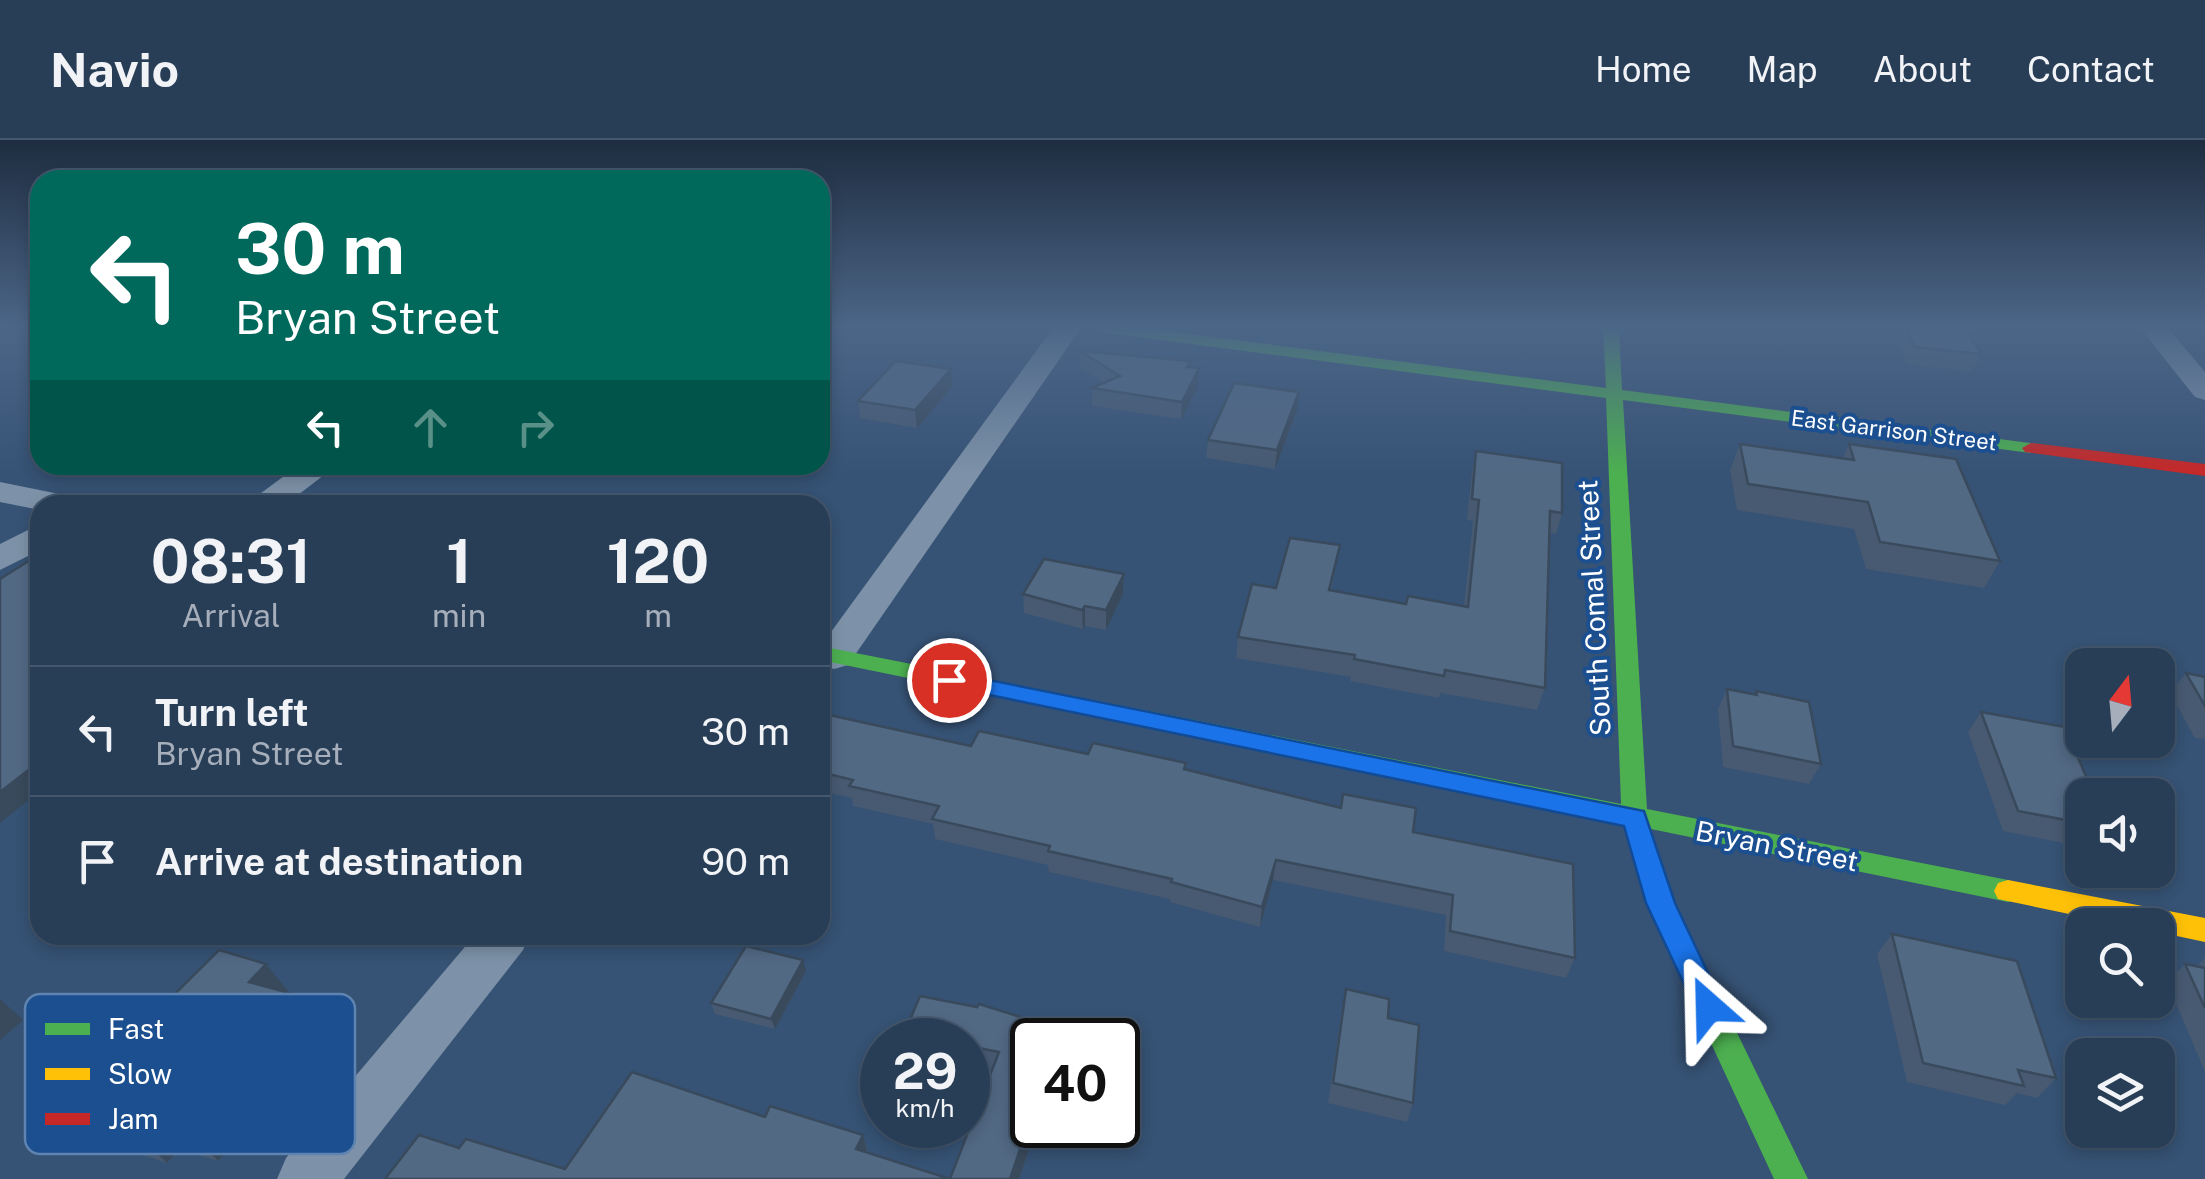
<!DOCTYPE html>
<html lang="en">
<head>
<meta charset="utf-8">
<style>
	:root { --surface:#283e57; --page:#344961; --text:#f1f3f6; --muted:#a5aeba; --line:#44576d }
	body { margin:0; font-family:"Public Sans",sans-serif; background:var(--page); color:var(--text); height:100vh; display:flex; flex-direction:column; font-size:38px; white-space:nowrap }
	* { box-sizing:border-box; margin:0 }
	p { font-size:32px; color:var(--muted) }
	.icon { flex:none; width:55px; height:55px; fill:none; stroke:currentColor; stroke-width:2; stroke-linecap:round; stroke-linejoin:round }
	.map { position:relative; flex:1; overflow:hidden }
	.drawer { position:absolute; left:30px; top:355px; width:800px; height:450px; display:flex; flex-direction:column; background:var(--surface); border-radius:30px; box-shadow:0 5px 15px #0003,0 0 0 2px var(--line) }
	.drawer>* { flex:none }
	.hud { position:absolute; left:30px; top:30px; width:800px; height:305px; border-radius:30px; box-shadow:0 5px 15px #0003,0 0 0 2px var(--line); background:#00695c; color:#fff; overflow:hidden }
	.needle { width:65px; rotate:16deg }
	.tools { position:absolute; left:2065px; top:508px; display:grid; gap:20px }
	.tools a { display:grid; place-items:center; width:110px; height:110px; border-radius:20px; background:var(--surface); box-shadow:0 5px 15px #0003,0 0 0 2px var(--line); font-size:50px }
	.speed { position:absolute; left:860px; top:878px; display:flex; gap:20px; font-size:50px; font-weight:700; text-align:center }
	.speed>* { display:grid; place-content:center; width:130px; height:130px; border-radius:50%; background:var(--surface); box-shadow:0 5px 15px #0003,0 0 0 2px var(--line); line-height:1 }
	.speed small { font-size:25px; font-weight:400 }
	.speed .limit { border:5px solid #111; border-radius:15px; background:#fff; color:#111 }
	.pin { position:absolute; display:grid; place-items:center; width:85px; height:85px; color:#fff; margin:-42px; border:5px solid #fff; border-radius:50%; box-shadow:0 2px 10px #0007 }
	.me { position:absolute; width:110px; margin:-55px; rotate:335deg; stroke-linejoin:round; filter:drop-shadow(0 0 8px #0008) }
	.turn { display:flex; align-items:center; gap:35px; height:210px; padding:0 40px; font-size:45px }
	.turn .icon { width:130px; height:130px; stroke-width:2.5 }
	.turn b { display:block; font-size:70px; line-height:85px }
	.lanes { display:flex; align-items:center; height:95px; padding:0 40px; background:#0003; justify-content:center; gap:50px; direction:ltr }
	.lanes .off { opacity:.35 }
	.eta { display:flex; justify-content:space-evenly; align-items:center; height:170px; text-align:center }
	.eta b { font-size:60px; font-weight:700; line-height:70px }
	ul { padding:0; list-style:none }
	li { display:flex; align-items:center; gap:30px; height:130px; padding:0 40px; border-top:2px solid var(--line) }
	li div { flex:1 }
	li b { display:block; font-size:38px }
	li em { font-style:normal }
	header { display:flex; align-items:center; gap:60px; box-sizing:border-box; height:140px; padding:0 50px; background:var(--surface); border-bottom:2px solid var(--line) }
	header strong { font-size:48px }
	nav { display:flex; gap:55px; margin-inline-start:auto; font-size:35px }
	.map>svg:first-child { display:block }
</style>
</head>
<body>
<header>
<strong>Navio</strong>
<nav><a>Home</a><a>Map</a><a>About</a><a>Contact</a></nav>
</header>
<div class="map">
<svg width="2205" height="1039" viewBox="0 0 2205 1039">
	<rect width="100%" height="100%" fill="#365274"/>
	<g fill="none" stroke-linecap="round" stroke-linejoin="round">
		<!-- street -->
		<g fill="#7d92a8" fill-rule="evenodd">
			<polygon points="1053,188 1081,188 848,525 834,529 820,525 820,507"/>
			<polygon points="2140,188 2168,188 2205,232 2205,260 2195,257"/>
			<polygon points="299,325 337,325 285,365 245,365"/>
			<polygon points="0,342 79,358 84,365 40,365 40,370 0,362"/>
			<polygon points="40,384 40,410 0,430 0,404"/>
			<polygon points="475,795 530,795 523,810 344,1039 277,1039 286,1018"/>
		</g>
		<!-- fast -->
		<polygon fill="#4caf50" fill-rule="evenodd" points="1099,188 1143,188 1606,248 1603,188 1619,188 1622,250 2037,304 2040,308 2031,313 1623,260 1647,669 2008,740 2018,743 2022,751 2018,759 2008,762 1651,689 1674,763 1808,1039 1774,1039 1646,763 1624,684 820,520 820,506 1621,664 1606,258 1107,193"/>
		<!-- slow -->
		<polygon fill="#ffc107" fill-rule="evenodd" points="2008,740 2205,778 2205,802 2158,792 2158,785 2122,785 1998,759 1994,751 1998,743"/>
		<!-- jam -->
		<polygon fill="#c62828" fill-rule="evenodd" points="2031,303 2205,324 2205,336 2025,312 2022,308"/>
	</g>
	<!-- wall -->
	<g fill="#475a72">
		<polygon points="1890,188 1976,188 1979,194 1974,203 1981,214 1972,232 1907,224"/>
		<polygon points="1080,211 1191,221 1190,227 1198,246 1181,279 1092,266 1092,248 1104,243 1080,228"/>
		<polygon points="952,247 917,288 860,278 858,261"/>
		<polygon points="1299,252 1297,270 1275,329 1206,318 1208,300"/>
		<polygon points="1740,304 1843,318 1849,304 2000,421 1984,448 1866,429 1854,389 1737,370 1730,330"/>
		<polygon points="1476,311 1562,373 1556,394 1550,393 1545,548 1537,570 1440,553 1439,558 1350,541 1351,537 1236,518 1238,497 1276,448 1340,405 1331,450 1406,464 1464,467 1473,381 1467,380 1472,331"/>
		<polygon points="1124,434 1123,454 1106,490 1085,486 1083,489 1024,473 1023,454"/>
		<polygon points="2186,533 2205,537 2205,599 2195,598 2170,553"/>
		<polygon points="820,549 828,551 832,571 830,575 971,606 1186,623 1186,630 1413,692 1575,818 1566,838 1444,811 1446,775 1273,740 1260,787 1170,762 1170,759 1049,732 1048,725 935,699 933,684 853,666 852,658 820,651"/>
		<polygon points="1727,549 1755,554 1756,551 1821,624 1809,644 1723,627 1718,569"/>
		<polygon points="1981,572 2082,655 2082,707 2003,691 1968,592"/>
		<polygon points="1892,794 2056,938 2037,958 2017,953 2005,965 1907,942 1877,814"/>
		<polygon points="2205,818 2205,932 2167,842 2185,824 2197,826"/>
		<polygon points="806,831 775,889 715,874 711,863"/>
		<polygon points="1346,849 1388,878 1413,963 1407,982 1328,963 1342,869"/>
		<polygon points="288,851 334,887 218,1021 179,1009 167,1023 89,997 58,970"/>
		<polygon points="1062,890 1062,900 1032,900 1032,985 1037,985 1019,1039 385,1039 459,1008 565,1029 765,977 863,995 868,1013 950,1039 992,931 968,926 968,900 906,900 905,892"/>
	</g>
	<!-- shaded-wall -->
	<g fill="#394a5c">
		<polygon points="1199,228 1198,246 1181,279 1182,262"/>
		<polygon points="951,229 952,247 917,288 915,270"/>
		<polygon points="1299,252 1297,270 1275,329 1277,310"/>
		<polygon points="1124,434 1123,454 1106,490 1106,470"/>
		<polygon points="1085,466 1085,486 1083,489 1082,470"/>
		<polygon points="828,551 832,571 820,589 820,563"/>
		<polygon points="40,621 40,651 0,683 0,652"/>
		<polygon points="1276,720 1273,740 1260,787 1262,767"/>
		<polygon points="803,820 806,831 775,889 771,879"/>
		<polygon points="266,824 288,851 271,870 249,842"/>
		<polygon points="0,859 23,880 0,900"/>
		<polygon points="312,859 334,887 218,1021 192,994"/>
		<polygon points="1032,974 1032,985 1037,985 1019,1039 1010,1039"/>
		<polygon points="152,982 179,1009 167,1023 138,996"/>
		<polygon points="863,995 868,1015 856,1009"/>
	</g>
	<!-- building -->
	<g fill="#526984" stroke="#394a5c" stroke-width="2.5">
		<polygon points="1906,188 1976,188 1979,194 1968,192 1981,214 1915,207"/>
		<polygon points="1080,211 1191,221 1187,227 1199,228 1182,262 1092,248 1120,236"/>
		<polygon points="896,221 951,229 915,270 858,261"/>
		<polygon points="1234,243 1299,252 1277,310 1208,300"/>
		<polygon points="1740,304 1854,320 1849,304 1956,319 2000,421 1880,402 1868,362 1748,344"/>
		<polygon points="1476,311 1562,323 1562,373 1550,371 1545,548 1445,530 1444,536 1354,519 1355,515 1238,497 1252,444 1276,448 1290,398 1340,405 1329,450 1406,464 1408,456 1468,467 1479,360 1472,359"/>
		<polygon points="32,419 40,421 40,621 0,652 0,439"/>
		<polygon points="1044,419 1124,434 1106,470 1085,466 1082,470 1023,454"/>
		<polygon points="2186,533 2205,537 2205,566"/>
		<polygon points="820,549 828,551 820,563"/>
		<polygon points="1727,549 1757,555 1756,551 1809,562 1821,624 1733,606"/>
		<polygon points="1981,572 2065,587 2094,655 2082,655 2082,683 2018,671"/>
		<polygon points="820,573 971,606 979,591 1088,614 1093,603 1186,623 1184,629 1341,668 1343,654 1416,668 1413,692 1573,724 1575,818 1450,791 1453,755 1276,720 1262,767 1171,742 1172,739 1048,711 1050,706 932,679 939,666 849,646 853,640 820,632"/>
		<polygon points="1892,794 2017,821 2056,938 2018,930 2024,946 1923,923"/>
		<polygon points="746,806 803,820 771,879 711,863"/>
		<polygon points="219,810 266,824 249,842 312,859 192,994 152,982 138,996 58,970"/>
		<polygon points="2185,824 2205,828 2205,868"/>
		<polygon points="1346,849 1389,859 1388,878 1419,885 1413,963 1333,943"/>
		<polygon points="920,856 977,867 979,864 1062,890 1059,900 1032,900 1032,974 1010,1039 385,1039 419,995 459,1008 466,999 565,1029 632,932 765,977 770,966 863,995 856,1009 950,1039 999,912 968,906 968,900 941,900 905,892"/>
	</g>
	<!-- sky -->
	<linearGradient id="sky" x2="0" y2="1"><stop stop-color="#1e2d40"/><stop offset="0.56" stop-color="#4c6688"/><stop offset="1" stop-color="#4c6688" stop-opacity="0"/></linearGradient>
	<rect width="2205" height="334" fill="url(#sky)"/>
	<!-- route -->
	<polygon fill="#1a73e8" stroke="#114b97" stroke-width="2.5" points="949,532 1644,671 1675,763 1724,867 1720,876 1709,880 1699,876 1646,763 1624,686 941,545 937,540 941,534"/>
	<g text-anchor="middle" stroke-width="8" stroke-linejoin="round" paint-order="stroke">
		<!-- far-street labels -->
		<g font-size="22" fill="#fff" stroke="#1b4f8f">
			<text transform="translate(1894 290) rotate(7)" y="8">East Garrison Street</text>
		</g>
		<!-- street labels -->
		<g font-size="28" fill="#fff" stroke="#1b4f8f">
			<text transform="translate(1594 468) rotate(-93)" y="10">South Comal Street</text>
			<text transform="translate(1777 706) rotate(11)" y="10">Bryan Street</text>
		</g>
	</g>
	<!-- legend -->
	<rect x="25" y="854" width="330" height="160" rx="15" fill="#1b4f8f" stroke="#5f84b1" stroke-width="2.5"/>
	<rect x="45" y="883" width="45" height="12" fill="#4caf50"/>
	<rect x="45" y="928" width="45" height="12" fill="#ffc107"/>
	<rect x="45" y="973" width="45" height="12" fill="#c62828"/>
	<g font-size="28" fill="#fff">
		<text x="108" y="899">Fast</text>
		<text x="108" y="944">Slow</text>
		<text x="108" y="989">Jam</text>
	</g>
</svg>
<div class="tools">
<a><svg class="needle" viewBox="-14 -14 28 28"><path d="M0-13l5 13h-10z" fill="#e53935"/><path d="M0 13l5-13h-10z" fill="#a5aeba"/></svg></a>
<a><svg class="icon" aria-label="sound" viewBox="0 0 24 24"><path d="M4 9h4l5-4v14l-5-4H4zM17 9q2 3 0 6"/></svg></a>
<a><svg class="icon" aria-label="search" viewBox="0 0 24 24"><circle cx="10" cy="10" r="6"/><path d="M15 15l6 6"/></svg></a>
<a><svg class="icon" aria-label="layers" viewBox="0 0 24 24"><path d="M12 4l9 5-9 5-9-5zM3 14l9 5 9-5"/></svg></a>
</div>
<div class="speed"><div>29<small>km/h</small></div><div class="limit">40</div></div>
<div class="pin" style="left:949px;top:540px;background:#d93025"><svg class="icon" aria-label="arrive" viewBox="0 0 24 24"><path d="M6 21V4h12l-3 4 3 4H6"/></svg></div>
<svg class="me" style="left:1709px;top:867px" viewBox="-20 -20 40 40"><path d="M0-17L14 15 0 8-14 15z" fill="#1a73e8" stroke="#fff" stroke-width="4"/></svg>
<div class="hud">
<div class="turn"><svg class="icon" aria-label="left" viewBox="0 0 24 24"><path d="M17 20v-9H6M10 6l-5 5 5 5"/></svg><div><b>30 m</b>Bryan Street</div></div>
<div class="lanes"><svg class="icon" aria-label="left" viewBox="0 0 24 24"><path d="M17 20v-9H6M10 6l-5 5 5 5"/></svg><svg class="icon off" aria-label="ahead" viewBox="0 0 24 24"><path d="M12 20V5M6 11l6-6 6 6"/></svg><svg class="icon off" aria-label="right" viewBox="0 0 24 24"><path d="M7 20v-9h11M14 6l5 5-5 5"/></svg></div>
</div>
<section class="drawer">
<div class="eta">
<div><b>08:31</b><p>Arrival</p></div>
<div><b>1</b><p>min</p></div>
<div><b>120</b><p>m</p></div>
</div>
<ul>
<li><svg class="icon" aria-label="left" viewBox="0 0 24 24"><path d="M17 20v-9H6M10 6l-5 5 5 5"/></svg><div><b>Turn left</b><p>Bryan Street</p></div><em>30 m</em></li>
<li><svg class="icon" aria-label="arrive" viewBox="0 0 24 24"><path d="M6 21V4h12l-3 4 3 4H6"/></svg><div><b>Arrive at destination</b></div><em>90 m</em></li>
</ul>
</section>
</div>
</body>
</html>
